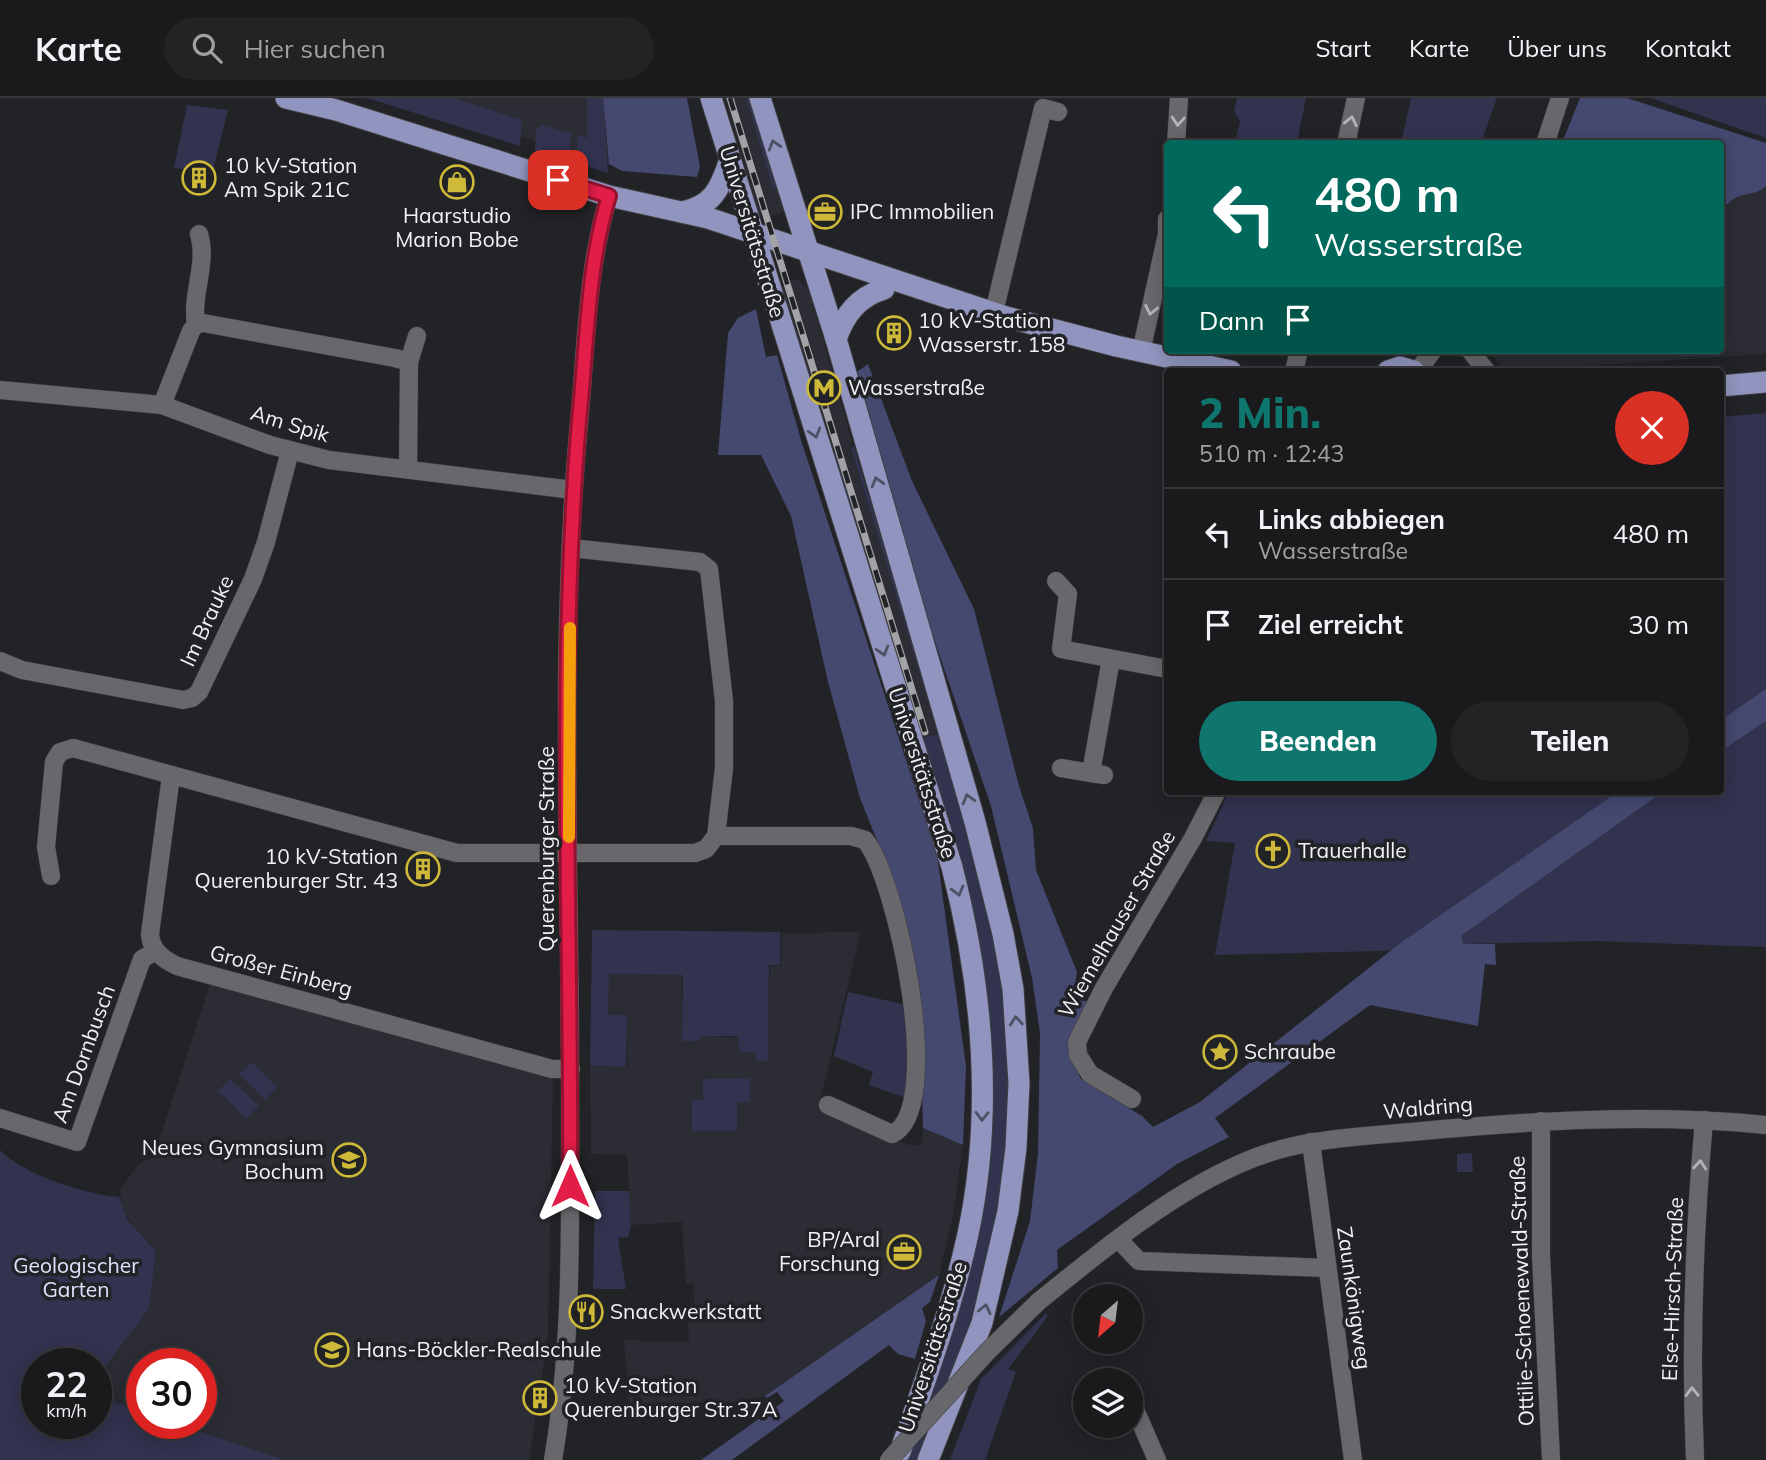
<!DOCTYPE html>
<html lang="de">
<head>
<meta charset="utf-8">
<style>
	:root { --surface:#1a1a1c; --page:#232325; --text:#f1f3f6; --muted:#9fa1a3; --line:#38383b; --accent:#0f766e }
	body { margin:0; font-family:Mulish,sans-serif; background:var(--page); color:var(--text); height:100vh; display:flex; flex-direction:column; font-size:26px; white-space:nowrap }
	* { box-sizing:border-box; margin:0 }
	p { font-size:23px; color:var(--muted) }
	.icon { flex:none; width:38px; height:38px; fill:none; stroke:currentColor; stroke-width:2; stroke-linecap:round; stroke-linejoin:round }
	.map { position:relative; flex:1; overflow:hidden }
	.drawer { position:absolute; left:1164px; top:270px; width:560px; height:427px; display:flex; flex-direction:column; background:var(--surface); border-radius:7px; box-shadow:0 4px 18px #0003,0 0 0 2px var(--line) }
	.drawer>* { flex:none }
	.banner { position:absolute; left:1164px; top:42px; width:560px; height:214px; border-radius:7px; box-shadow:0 4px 18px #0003,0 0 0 2px var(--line); background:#00695c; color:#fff; overflow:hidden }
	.needle { width:46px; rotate:208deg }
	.fabs { position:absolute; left:1073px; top:1186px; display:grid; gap:14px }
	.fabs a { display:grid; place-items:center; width:70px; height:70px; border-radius:50%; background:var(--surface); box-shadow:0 4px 18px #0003,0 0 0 2px var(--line); font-size:35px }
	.speed { position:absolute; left:21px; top:1250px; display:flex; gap:14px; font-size:35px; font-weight:700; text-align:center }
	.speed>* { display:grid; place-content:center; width:91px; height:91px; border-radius:50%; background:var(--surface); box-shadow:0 4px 18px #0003,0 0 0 2px var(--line); line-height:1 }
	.speed small { font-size:18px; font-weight:400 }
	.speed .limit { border:10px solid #d22; background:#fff; color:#111 }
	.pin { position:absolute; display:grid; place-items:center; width:60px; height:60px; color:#fff; margin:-30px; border-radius:14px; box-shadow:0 4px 10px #0006 }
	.me { position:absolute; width:77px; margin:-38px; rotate:0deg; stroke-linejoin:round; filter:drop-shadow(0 0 5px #0008) }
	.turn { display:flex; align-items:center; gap:24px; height:147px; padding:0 35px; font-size:32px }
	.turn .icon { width:91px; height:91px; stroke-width:2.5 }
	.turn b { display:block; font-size:49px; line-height:60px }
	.then { display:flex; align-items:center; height:66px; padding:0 35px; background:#0003; gap:14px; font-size:26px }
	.round { display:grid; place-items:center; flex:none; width:74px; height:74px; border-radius:37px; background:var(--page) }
	.head { display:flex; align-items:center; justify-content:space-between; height:119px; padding:0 35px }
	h1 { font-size:42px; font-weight:800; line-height:52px; color:var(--accent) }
	.button { display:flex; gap:14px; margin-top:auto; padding:14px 35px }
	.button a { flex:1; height:80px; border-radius:42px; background:var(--accent); color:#fff; font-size:28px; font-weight:800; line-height:80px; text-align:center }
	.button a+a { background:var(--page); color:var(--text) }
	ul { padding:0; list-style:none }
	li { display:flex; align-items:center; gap:21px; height:91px; padding:0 35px; border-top:2px solid var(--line) }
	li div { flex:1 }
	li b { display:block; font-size:26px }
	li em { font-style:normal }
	header { display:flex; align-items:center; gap:42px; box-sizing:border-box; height:98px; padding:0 35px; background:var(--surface); border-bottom:2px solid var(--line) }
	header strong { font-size:33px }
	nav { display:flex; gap:38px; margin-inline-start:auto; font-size:24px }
	.search { width:490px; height:63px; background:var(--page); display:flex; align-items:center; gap:18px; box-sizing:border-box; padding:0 24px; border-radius:38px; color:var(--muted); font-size:26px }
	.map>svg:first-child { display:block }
</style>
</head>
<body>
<header>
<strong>Karte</strong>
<div class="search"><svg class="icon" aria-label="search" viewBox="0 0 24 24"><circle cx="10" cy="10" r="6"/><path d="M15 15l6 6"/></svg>Hier suchen</div>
<nav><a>Start</a><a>Karte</a><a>Über uns</a><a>Kontakt</a></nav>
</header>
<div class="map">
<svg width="1766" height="1362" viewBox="0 0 1766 1362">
	<rect width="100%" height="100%" fill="#222326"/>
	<!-- built -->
	<g fill="#2b2c34">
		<polygon points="400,0 603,0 609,66 441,13"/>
		<polygon points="725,0 746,0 773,90 778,90 784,111 779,116 764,120 759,115"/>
		<polygon points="1766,88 1766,256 1506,273 1489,253 1720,252 1720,107 1728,106 1735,98 1761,93"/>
		<polygon points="798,181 809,193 853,346 850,347 938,636 922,641 836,354 835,351 829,352 781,193 784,184"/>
		<polygon points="861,834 819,1007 872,1034 909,1047 922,1047 923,1030 963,1047 953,1118 939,1177 765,1298 691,1316 630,1316 624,1242 689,1244 688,1216 695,1215 693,1185 686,1186 682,1124 631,1127 627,1057 591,1056 590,969 627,969 627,917 608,917 608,876 682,877 682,943 700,943 701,938 738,939 738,954 756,954 756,963 768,963 770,868 781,868 781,835"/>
		<polygon points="210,886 553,981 548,1238 529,1362 285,1362 175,1325 201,1325 201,1265 142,1265 142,1313 96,1298 96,1281 149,1211 156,1153 127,1120 121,1110 120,1091 139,1066 154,1058"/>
	</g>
	<!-- green -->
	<g fill="#31334f">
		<polygon points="367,0 455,0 522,22 520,48"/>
		<polygon points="587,0 603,0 608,75 576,65 578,37 587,40"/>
		<polygon points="746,0 751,0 778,90 773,91"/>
		<polygon points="1237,0 1306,0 1297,45 1235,45 1240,23 1234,13"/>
		<polygon points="1411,0 1497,0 1481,45 1401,45"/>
		<polygon points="1651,0 1766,0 1766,40 1665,5"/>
		<polygon points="187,7 228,12 212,76 174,70"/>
		<polygon points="542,27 571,35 569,64 535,53 536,32"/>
		<polygon points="1766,315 1766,604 1720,637 1720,319"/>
		<polygon points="854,348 951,672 991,819 1010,929 1008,1064 976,1213 921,1362 903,1362 956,1213 989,946 830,356 836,354 921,640 938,636 851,350"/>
		<polygon points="1766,623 1766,849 1597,843 1464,846 1461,838 1664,693 1720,693 1720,654"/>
		<polygon points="1229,693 1641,693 1416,852 1215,857 1235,745 1206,743"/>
		<polygon points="592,832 780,834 780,867 769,867 768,963 756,963 756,954 739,954 738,938 701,938 700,943 682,943 683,877 609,876 608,917 627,917 626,969 590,968"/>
		<polygon points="848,894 907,907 912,971 906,1000 869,987 873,974 834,958"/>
		<polygon points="252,964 277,989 265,1002 239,976"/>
		<polygon points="750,980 750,1004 737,1004 737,1033 692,1033 692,1002 703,1002 703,981"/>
		<polygon points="230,981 259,1008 246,1021 218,993"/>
		<path d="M0,1052C23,1077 85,1096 119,1099L127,1121L156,1153L149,1211L96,1281V1265H37V1325H96V1298L142,1313V1325H175L285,1362H0Z"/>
		<polygon points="1472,1055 1473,1074 1457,1074 1457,1056"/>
		<polygon points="595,1093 629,1093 631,1127 628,1139 618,1140 626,1191 593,1191"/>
		<polygon points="1046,1215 1048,1218 1008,1271 1016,1274 985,1362 950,1362 981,1281"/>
	</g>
	<!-- forest -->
	<g fill="#45486f">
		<polygon points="603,0 687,0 700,69 697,79 622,73 609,66"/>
		<path d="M1580,0H1627L1766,45V88C1755,99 1739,93 1728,106L1720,107V46L1562,45Z"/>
		<polygon points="756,211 766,259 777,257 801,342 937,757 966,968 963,1047 923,1030 919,891 894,785 860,700 828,584 791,418 761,357 718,357 728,235 738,220"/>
		<polygon points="868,266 912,383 974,511 1019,688 1033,730 1036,772 1077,874 1074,894 1090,907 1070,957 1081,981 1142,1018 1153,1029 1200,1004 1399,846 1619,693 1664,693 1461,838 1464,846 1495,846 1496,867 1485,866 1478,928 1370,907 1215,1020 1229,1039 1177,1066 1057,1152 1058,1170 999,1219 1030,1123 1038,1055 1040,935 1032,880 991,708 902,447 854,276"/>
		<polygon points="1766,591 1766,623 1720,654 1720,623"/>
		<polygon points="939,1177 930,1204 922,1210 926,1223 915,1261 898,1256 889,1247 732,1362 701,1362 784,1303 777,1294 767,1300 765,1298"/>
	</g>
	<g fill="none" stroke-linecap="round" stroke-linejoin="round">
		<defs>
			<g id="minor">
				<polyline points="1176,46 1179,0"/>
				<polyline points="1346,46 1356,0"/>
				<polyline points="1545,46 1560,0"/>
				<polyline points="994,214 1043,10 1058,14"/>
				<path d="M196,226C191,196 208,165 199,136"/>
				<polyline points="1470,252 1486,273"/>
				<polyline points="1141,254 1167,136 1167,121"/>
				<polyline points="409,264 417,238"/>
				<polyline points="1294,273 1299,252"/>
				<polyline points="1418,273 1433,252"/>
				<polyline points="0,292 162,307 270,347 329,362 573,392"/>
				<polyline points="162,307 191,233 196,226 203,225 395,260 409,264 408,371"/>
				<polyline points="1056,483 1068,496 1061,551 1167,571"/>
				<polyline points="0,563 22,572 183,602 192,600 199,594 253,481 266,444 290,353"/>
				<polyline points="1061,670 1091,675"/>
				<polyline points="1104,677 1091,675 1111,561"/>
				<path d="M171,678L150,836C151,853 163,861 177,868L552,971H571"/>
				<path d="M716,738H851L865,742C897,780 946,1012 892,1036L828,1007"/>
				<polyline points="51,778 46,749 54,664 60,654 73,650 457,755 695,755 706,751 716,738 724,670 724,603 709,471 700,464 571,450"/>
				<polyline points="1132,1001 1090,976 1078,957 1077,944 1104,890 1193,740 1217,693"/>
				<polyline points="0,1020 77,1044 142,861 156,853"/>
				<polyline points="1541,1023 1541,1158 1551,1362"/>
				<polyline points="1311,1044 1353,1362"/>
				<polyline points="1119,1142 1139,1163 1327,1170"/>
				<path d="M1038,1204C1101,1153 1169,1096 1244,1064C1296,1041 1355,1039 1411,1034C1529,1023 1647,1015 1766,1027"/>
				<polyline points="1134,1309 1157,1362"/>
				<path d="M553,1362C573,1244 570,1125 570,1006C571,780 558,551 579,325C586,252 587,168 609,98"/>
				<path d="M1695,1362C1690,1248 1694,1136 1704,1022"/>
			</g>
			<g id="major">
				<polyline points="286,0 336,12 609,98 708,120 1006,219 1116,248 1231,273"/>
				<path d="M711,0L952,769C983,890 994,1014 968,1136C952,1210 925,1283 900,1354"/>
				<polyline points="760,0 836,241 975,724 1003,836 1013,891 1019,985 1016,1050 1008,1113 982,1225 928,1362"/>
				<path d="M683,114C713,107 720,91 729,64"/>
				<path d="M836,241C845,216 858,199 884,191"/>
				<polyline points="1388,273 1400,269 1414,273"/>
				<polyline points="1720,288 1766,284"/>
			</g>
		</defs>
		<!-- minor casing -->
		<use href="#minor" stroke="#3f3f41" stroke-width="19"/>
		<!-- major casing -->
		<use href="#major" stroke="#3f3f41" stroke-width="23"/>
		<!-- minor -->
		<use href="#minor" stroke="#68686c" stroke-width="18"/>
		<!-- major -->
		<use href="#major" stroke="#9094be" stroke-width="21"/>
		<defs>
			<polyline id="rail" points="730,0 925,634"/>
		</defs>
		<!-- rail casing -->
		<use href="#rail" stroke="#a2a3a5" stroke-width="7"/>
		<!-- rail -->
		<use href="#rail" stroke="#222326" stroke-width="4.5" stroke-dasharray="13" stroke-linecap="butt"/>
		<defs>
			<polyline id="minor-bridge" points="889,1362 988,1253 1038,1204"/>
		</defs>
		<!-- minor-bridge casing -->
		<use href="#minor-bridge" stroke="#3f3f41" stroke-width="19" stroke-linecap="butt"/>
		<!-- minor-bridge -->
		<use href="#minor-bridge" stroke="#68686c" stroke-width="18"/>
	</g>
	<!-- one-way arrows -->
	<defs><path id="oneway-chevron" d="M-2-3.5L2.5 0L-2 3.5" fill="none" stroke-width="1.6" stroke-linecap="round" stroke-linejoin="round" transform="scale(1.75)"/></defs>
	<g stroke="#b4b4b7">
		<use href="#oneway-chevron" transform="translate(1178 23) rotate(94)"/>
		<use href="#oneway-chevron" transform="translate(1351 23) rotate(-78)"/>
		<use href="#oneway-chevron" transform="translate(1151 212) rotate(102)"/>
		<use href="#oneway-chevron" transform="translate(1700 1067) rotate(-85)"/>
		<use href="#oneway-chevron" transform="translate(1692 1294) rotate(-92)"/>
	</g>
	<g stroke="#4e5063">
		<use href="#oneway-chevron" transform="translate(774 47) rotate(-107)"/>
		<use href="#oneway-chevron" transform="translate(815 335) rotate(73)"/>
		<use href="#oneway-chevron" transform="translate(877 384) rotate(-106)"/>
		<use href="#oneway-chevron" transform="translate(883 553) rotate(73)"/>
		<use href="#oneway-chevron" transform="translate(968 701) rotate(-106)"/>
		<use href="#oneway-chevron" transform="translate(958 793) rotate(75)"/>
		<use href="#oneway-chevron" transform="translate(1016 923) rotate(-95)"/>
		<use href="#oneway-chevron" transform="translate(982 1018) rotate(92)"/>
		<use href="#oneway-chevron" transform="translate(985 1211) rotate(-77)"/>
	</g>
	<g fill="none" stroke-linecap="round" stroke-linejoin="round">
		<defs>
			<path id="route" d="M558,82L609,98C588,166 587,242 580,312C557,570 572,830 570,1088"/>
		</defs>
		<!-- route casing -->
		<use href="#route" stroke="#92132f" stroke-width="18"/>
		<!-- route -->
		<use href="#route" stroke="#e11d48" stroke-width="12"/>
		<!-- slow -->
		<polyline stroke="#f59e0b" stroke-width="12" points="569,739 570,530"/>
	</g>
	<!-- icons -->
	<defs>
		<symbol id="building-ring" viewBox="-11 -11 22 22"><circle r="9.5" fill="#222326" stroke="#ceb938" stroke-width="1.5"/><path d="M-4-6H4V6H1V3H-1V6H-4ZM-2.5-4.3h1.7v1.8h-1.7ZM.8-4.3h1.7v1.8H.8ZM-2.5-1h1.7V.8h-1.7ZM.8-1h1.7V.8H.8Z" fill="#ceb938"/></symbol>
		<symbol id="shop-ring" viewBox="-11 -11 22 22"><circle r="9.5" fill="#222326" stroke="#ceb938" stroke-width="1.5"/><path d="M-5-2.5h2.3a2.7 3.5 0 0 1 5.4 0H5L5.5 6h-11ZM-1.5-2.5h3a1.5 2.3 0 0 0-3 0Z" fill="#ceb938"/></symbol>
		<symbol id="office-ring" viewBox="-11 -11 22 22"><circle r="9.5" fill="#222326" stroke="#ceb938" stroke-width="1.5"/><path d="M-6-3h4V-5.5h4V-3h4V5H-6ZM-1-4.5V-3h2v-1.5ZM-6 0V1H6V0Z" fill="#ceb938"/></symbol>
		<symbol id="metro-ring" viewBox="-11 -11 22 22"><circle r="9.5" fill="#222326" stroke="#ceb938" stroke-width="1.5"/><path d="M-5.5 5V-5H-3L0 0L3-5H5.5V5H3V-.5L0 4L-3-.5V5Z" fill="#ceb938"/></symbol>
		<symbol id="church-ring" viewBox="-11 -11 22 22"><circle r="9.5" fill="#222326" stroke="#ceb938" stroke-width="1.5"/><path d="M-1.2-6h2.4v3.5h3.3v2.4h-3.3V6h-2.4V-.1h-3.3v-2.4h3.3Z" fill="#ceb938"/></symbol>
		<symbol id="sight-ring" viewBox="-11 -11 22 22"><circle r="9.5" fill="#222326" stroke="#ceb938" stroke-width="1.5"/><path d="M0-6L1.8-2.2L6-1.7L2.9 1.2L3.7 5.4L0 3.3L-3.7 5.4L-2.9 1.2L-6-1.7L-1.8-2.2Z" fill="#ceb938"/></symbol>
		<symbol id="school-ring" viewBox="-11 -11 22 22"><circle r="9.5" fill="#222326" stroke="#ceb938" stroke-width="1.5"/><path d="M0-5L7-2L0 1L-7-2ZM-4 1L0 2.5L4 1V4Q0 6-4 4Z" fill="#ceb938"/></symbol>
		<symbol id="restaurant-ring" viewBox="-11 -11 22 22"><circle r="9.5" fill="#222326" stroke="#ceb938" stroke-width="1.5"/><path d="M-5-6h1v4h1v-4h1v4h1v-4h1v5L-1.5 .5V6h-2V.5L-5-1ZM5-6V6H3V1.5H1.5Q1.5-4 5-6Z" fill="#ceb938"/></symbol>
	</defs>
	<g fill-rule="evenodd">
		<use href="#building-ring" x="180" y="61" width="38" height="38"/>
		<use href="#shop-ring" x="438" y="65" width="38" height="38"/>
		<use href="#office-ring" x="806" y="95" width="38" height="38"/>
		<use href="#building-ring" x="875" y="216" width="38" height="38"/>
		<use href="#metro-ring" x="805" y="271" width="38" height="38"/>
		<use href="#church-ring" x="1254" y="734" width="38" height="38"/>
		<use href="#building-ring" x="404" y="752" width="38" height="38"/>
		<use href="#sight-ring" x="1201" y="935" width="38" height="38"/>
		<use href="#school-ring" x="330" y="1043" width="38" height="38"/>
		<use href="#office-ring" x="885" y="1135" width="38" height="38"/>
		<use href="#restaurant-ring" x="567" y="1195" width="38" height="38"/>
		<use href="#school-ring" x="313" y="1233" width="38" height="38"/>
		<use href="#building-ring" x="521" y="1281" width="38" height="38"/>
	</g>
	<g text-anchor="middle" stroke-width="7" stroke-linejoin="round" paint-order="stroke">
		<!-- poi labels -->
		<g font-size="21" fill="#f2f2f4" stroke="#222326" text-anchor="start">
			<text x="224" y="75">10 kV-Station<tspan x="224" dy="24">Am Spik 21C</tspan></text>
			<text x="850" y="121">IPC Immobilien</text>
			<text x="457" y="125" text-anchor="middle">Haarstudio<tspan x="457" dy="24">Marion Bobe</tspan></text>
			<text x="918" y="230">10 kV-Station<tspan x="918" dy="24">Wasserstr. 158</tspan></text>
			<text x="848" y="297">Wasserstraße</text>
			<text x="1298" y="760">Trauerhalle</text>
			<text x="398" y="766" text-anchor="end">10 kV-Station<tspan x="398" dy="24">Querenburger Str. 43</tspan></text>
			<text x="1244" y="961">Schraube</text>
			<text x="324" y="1057" text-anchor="end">Neues Gymnasium<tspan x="324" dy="24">Bochum</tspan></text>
			<text x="880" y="1149" text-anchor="end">BP/Aral<tspan x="880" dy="24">Forschung</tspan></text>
			<text x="610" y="1221">Snackwerkstatt</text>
			<text x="356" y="1259">Hans-Böckler-Realschule</text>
			<text x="564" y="1295">10 kV-Station<tspan x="564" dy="24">Querenburger Str.37A</tspan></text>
		</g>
		<!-- street labels -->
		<g font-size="21" fill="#f2f2f4" stroke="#222326">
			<text transform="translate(752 134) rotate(73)" y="7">Universitätsstraße</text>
			<text transform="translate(290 326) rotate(17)" y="7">Am Spik</text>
			<text transform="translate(207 523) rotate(-65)" y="7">Im Brauke</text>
			<text transform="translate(922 675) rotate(72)" y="7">Universitätsstraße</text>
			<text transform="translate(547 751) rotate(-90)" y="7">Querenburger Straße</text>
			<text transform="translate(1117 826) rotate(-60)" y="7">Wiemelhauser Straße</text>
			<text transform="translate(281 873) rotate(15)" y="7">Großer Einberg</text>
			<text transform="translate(84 956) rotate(-70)" y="7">Am Dornbusch</text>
			<text transform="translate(1428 1010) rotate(-5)" y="7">Waldring</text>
			<text transform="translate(1673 1191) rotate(-88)" y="7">Else-Hirsch-Straße</text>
			<text transform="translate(1522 1193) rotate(-92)" y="7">Ottilie-Schoenewald-Straße</text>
			<text transform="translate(1354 1200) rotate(82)" y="7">Zaunkönigweg</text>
			<text transform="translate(933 1249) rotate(-72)" y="7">Universitätsstraße</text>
		</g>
		<!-- park labels -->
		<g font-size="21" fill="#dee2fe" stroke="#222326">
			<text x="76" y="1175">Geologischer<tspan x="76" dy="24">Garten</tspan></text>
		</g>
	</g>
</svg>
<div class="fabs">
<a><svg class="needle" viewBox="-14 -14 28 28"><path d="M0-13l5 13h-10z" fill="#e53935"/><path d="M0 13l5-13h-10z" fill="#9fa1a3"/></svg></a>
<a><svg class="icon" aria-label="layers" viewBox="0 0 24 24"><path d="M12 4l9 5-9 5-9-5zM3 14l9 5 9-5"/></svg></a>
</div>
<div class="speed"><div>22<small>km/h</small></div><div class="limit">30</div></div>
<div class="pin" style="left:558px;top:82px;background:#d93025"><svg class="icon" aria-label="arrive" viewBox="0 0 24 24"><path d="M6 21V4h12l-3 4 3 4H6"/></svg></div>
<svg class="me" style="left:570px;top:1088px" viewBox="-20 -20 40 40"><path d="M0-17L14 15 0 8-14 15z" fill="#e11d48" stroke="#fff" stroke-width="4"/></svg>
<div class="banner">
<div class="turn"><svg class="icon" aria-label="left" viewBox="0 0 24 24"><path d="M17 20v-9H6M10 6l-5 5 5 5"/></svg><div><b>480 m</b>Wasserstraße</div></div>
<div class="then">Dann<svg class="icon" aria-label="arrive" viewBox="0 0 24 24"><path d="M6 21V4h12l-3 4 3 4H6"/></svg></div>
</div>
<section class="drawer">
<div class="head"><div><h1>2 Min.</h1><p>510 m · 12:43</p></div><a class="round" style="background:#d93025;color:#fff"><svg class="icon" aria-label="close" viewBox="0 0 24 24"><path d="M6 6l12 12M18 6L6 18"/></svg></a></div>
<ul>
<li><svg class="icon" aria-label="left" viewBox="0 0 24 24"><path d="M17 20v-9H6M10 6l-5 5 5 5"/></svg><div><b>Links abbiegen</b><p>Wasserstraße</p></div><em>480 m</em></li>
<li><svg class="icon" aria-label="arrive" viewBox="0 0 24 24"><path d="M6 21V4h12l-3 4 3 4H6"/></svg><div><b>Ziel erreicht</b></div><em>30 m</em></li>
</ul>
<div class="button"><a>Beenden</a><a>Teilen</a></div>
</section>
</div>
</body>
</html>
